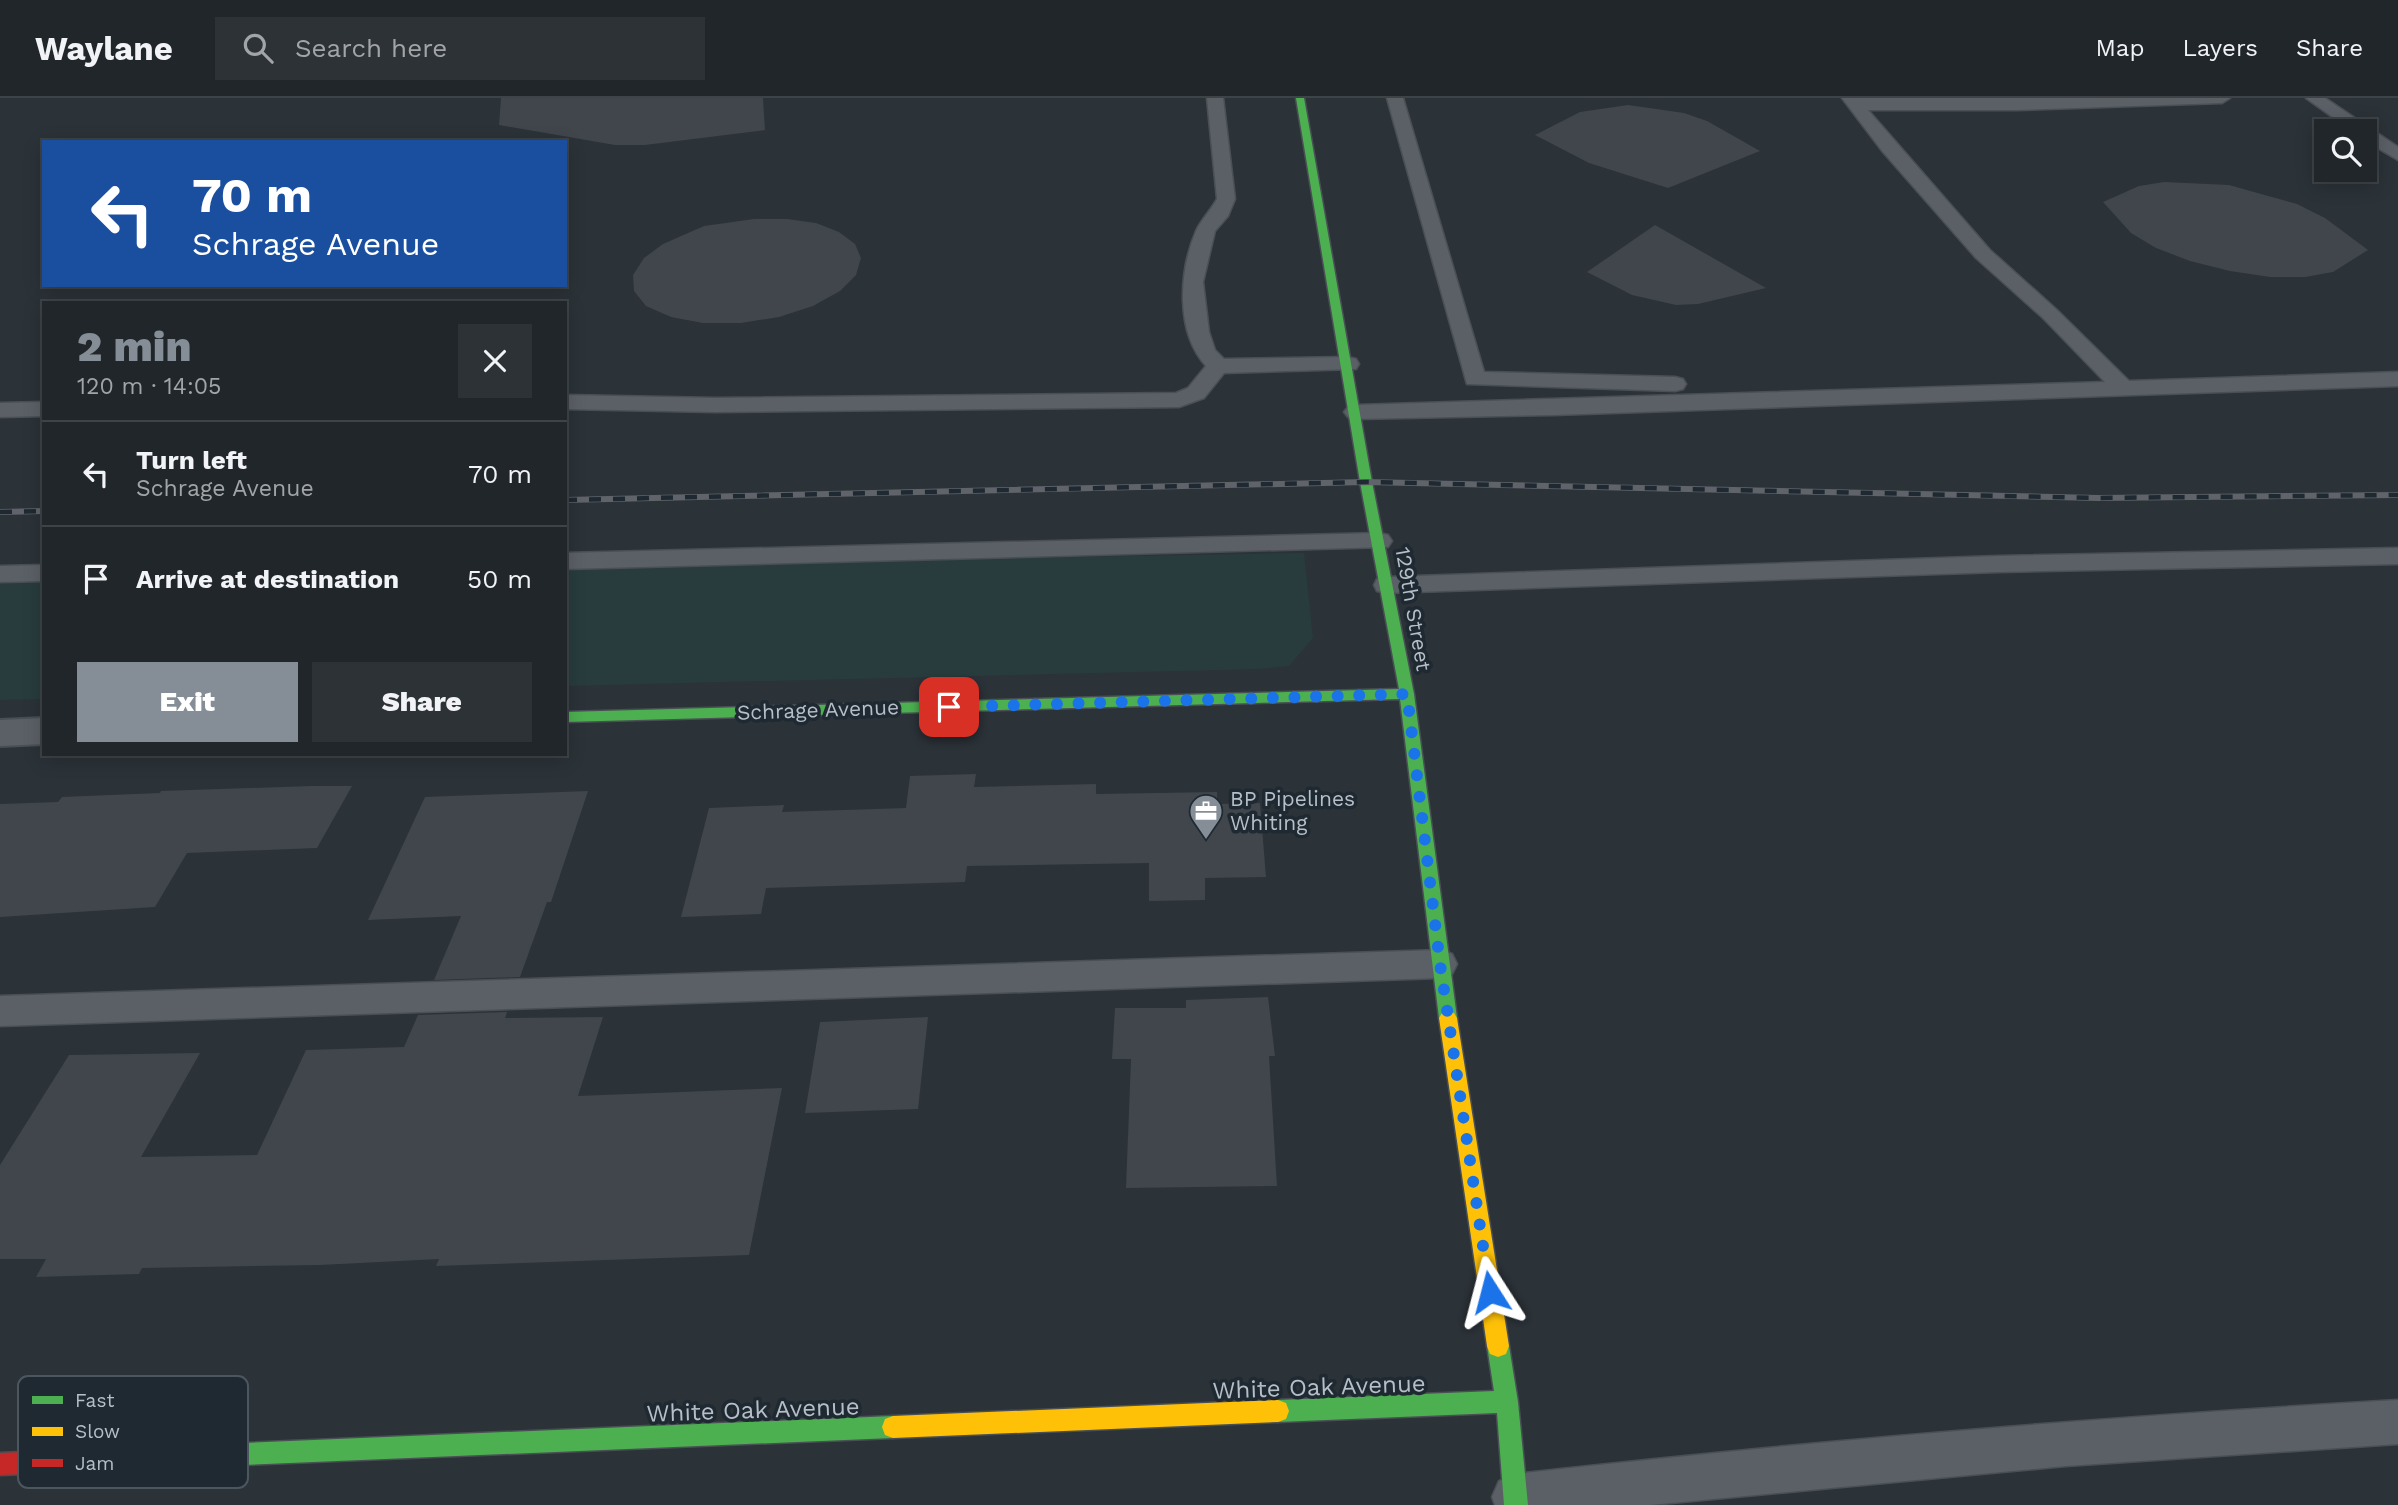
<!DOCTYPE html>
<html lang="en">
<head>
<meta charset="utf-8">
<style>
	:root { --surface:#20262a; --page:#2d3236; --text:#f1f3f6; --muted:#a2a5a8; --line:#3d4347; --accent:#858e96 }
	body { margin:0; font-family:"Work Sans",sans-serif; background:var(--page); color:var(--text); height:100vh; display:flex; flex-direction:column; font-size:26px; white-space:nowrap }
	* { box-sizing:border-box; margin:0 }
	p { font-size:23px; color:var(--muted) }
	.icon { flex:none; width:38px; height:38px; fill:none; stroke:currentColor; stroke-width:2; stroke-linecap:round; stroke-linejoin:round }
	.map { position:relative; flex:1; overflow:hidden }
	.panel { position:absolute; left:42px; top:203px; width:525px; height:455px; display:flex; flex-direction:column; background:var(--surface); border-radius:0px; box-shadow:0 4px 18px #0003,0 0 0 2px var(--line) }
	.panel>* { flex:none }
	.banner { position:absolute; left:42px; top:42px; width:525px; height:147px; border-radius:0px; box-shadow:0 4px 18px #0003,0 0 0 2px var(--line); background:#1a4fa0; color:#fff; overflow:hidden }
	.controls { position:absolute; left:2314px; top:21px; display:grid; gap:14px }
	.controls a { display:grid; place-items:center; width:63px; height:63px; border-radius:0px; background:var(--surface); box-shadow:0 4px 18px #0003,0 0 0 2px var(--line); font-size:35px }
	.pin { position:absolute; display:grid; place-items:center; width:60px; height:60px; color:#fff; margin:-30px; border-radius:14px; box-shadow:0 4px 10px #0006 }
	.me { position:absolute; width:77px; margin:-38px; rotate:351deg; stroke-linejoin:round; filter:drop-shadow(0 0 5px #0008) }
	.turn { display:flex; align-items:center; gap:24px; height:147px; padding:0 35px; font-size:32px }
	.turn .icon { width:91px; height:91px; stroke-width:2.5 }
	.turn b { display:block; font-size:49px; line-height:60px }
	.round { display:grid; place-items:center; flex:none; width:74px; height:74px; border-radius:0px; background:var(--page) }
	.overview { display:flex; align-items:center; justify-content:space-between; height:119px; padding:0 35px }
	h1 { font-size:42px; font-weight:800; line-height:52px; color:var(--accent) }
	.action { display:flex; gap:14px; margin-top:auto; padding:14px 35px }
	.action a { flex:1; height:80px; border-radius:0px; background:var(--accent); color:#fff; font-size:28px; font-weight:800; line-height:80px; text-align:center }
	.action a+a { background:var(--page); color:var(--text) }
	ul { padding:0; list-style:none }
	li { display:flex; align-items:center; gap:21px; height:105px; padding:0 35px; border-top:2px solid var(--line) }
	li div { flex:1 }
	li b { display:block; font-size:26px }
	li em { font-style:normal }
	header { display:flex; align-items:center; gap:42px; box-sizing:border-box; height:98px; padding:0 35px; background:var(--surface); border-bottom:2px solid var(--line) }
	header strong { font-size:33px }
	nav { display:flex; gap:38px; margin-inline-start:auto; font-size:24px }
	.search { width:490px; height:63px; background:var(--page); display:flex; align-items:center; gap:18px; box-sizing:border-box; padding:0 24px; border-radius:0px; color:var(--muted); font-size:26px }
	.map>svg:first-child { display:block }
</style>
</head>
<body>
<header>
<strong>Waylane</strong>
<div class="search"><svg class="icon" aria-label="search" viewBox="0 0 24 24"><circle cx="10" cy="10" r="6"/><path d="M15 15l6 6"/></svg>Search here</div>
<nav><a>Map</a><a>Layers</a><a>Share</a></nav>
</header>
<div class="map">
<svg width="2398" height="1407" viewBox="0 0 2398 1407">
	<rect width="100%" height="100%" fill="#2b3238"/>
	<!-- green -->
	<g fill="#283c3d">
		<polygon points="1304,455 1313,540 1289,568 1258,571 565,588 565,468"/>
		<polygon points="44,477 44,601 0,602 0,478"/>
	</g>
	<!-- building -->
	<g fill="#40464c">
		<polygon points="501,0 763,0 765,32 645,47 615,47 499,27"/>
		<polygon points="1628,7 1684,15 1707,23 1760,53 1668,90 1589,65 1535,37 1580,14"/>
		<polygon points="2164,84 2229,87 2297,106 2325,120 2368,152 2333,174 2305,179 2270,179 2230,173 2190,163 2156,150 2131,135 2103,104 2139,88"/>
		<polygon points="754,121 787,121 816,125 839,134 855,146 861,160 856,177 840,193 813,208 779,219 741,225 703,225 671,219 646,208 634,193 633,177 644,160 663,146 704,128"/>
		<polygon points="1655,127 1766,190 1698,206 1676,207 1632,197 1587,174"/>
		<polygon points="976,676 974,689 1096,686 1096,696 1217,694 1217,706 1260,705 1266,779 1205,780 1205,802 1149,803 1149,765 967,768 965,784 766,790 761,816 681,819 709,710 784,707 782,714 906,710 910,678"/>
		<polygon points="311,688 352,688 317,750 187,755 155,809 0,819 0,706 58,704 62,699 160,695 161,693"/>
		<polygon points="588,693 551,804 547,804 520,879 434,882 461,818 368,822 425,699"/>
		<polygon points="1268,899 1275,958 1269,958 1277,1088 1126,1090 1131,961 1112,961 1115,910 1186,910 1186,902"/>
		<polygon points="507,914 505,920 603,919 578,998 782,990 749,1157 436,1168 439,1161 320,1167 142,1170 139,1176 36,1179 46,1161 0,1161 0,1067 69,957 200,955 141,1059 257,1057 306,952 404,949 418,917"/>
		<polygon points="928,919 918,1011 805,1015 820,924"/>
	</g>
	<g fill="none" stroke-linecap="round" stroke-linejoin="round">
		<defs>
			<g id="lane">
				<path d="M1207,0H1223L1235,101L1228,118L1215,133L1203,184L1209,234L1215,252L1224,261L1348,259L1356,261L1359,266L1356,271L1224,275L1204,300L1179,309L715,314L565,311V297L715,300L1176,295L1188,290L1206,268C1175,234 1179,173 1196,133C1201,122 1211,112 1217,101Z"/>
				<polygon points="1387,0 1403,0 1484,274 1675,279 1683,281 1686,286 1683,291 1675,293 1467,286"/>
				<polygon points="1842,0 2230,0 2222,5 2017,12 1868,12 1990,152 2057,212 2129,283 2398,274 2398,288 1554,317 1356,321 1348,319 1344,314 1348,309 1356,307 2105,284 2043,220 1976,160 1883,54"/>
				<polygon points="2306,0 2325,0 2398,49 2398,62 2364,42 2364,33 2352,33"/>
				<polygon points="44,304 44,318 0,319 0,305"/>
				<polygon points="1379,435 1388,437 1392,443 1388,449 565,471 565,455"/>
				<polygon points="2398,450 2398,466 1999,474 1387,495 1377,493 1374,487 1377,481 1387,479 1999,458"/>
				<polygon points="44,467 44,483 0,484 0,468"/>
				<polygon points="1440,852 1452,856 1457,866 1452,876 1440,880 0,928 0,898"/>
				<path d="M2398,1302V1346L2066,1368L1650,1407H1495L1492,1399L1499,1383L1515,1376C1809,1343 2103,1319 2398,1302Z"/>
			</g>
			<polygon id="street" points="44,620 44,646 0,648 0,622"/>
			<g id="fast">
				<polygon points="1296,0 1304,0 1372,384 1414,596 1457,920 1454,925 1448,928 1442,925 1439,920 1400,601 565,624 565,614 1399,591 1360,384"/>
				<polygon points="1498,1237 1506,1240 1509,1248 1518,1304 1528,1407 1504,1407 1497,1315 1278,1324 1270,1321 1267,1313 1270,1305 1278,1302 1494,1293 1487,1248 1490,1240"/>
				<polygon points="893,1318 901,1321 904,1329 901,1337 893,1340 169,1370 161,1367 158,1359 161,1351 169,1348"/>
			</g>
			<g id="slow">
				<polygon points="1448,912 1454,915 1457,920 1509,1248 1506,1256 1498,1259 1490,1256 1487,1248 1439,920 1442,915"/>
				<polygon points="1278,1302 1286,1305 1289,1313 1286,1321 1278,1324 893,1340 885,1337 882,1329 885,1321 893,1318"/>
			</g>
			<polygon id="jam" points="169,1348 177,1351 180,1359 177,1367 169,1370 0,1377 0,1355"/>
		</defs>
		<!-- lane casing -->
		<use href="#lane" stroke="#494f55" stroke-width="3"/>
		<!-- street casing -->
		<use href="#street" stroke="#494f55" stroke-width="4"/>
		<!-- fast casing -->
		<use href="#fast" stroke="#494f55" stroke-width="3"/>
		<!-- slow casing -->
		<use href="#slow" stroke="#494f55" stroke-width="3"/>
		<!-- jam casing -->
		<use href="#jam" stroke="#494f55" stroke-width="3"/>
		<!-- lane -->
		<use href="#lane" fill="#5b6066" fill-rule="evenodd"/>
		<!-- street -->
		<use href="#street" fill="#5b6066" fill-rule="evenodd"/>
		<!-- fast -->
		<use href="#fast" fill="#4caf50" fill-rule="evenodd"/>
		<!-- slow -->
		<use href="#slow" fill="#ffc107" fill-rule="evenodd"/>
		<!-- jam -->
		<use href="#jam" fill="#c62828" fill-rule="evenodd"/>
		<defs>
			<g id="rail">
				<polyline points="565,402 1366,384 2098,400 2398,397"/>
				<polyline points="0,414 44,413"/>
			</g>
		</defs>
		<!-- rail casing -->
		<use href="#rail" stroke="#60646a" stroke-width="6"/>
		<!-- rail -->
		<use href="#rail" stroke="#1f2932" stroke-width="4.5" stroke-dasharray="12" stroke-linecap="butt"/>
	</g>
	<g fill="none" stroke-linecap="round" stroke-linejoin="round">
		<!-- route -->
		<polyline stroke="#1a73e8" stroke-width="12" stroke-dasharray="0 21.6" points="949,609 1407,596 1440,866 1490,1194"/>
	</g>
	<!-- icons -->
	<defs>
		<symbol id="office-pin" viewBox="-11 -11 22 30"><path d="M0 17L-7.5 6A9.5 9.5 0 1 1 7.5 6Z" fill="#858e96" stroke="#1f2932"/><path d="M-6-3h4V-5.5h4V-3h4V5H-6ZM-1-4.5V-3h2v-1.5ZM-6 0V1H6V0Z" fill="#fff"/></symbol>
	</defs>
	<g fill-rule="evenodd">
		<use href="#office-pin" x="1187" y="694" width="38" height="52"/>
	</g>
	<g text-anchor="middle" stroke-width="7" stroke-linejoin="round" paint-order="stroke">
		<!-- street labels -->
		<g font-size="21" fill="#b6bfc8" stroke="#1f2932">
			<text transform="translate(1413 511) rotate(80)" y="7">129th Street</text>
			<text transform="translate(818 612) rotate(-2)" y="7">Schrage Avenue</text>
		</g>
		<!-- poi labels -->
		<g font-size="21" fill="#b6bfc8" stroke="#1f2932" text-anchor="start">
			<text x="1230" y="708">BP Pipelines<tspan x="1230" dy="24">Whiting</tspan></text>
		</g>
		<!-- near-street labels -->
		<g font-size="24" fill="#b6bfc8" stroke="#1f2932">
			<text transform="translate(1319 1289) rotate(-2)" y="8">White Oak Avenue</text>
			<text transform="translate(753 1312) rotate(-2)" y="8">White Oak Avenue</text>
		</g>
	</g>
	<!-- legend -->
	<rect x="18" y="1278" width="230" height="112" rx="10" fill="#1f2932" stroke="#4c565f" stroke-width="2"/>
	<rect x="32" y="1298" width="31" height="8" fill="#4caf50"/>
	<rect x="32" y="1329" width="31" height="9" fill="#ffc107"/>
	<rect x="32" y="1361" width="31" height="8" fill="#c62828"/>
	<g font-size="19" fill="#b6bfc8">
		<text x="75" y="1309">Fast</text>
		<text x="75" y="1340">Slow</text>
		<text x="75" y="1372">Jam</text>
	</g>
</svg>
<div class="controls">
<a><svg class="icon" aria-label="search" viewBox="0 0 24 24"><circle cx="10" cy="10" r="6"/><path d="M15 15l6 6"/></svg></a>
</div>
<div class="pin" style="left:949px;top:609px;background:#d93025"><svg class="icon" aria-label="arrive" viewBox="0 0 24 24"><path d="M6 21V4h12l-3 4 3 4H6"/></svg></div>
<svg class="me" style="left:1490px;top:1194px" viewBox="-20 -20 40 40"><path d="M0-17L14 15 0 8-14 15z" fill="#1a73e8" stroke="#fff" stroke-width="4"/></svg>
<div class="banner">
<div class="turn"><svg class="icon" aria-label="left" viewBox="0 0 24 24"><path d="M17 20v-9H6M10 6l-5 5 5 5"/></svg><div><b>70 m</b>Schrage Avenue</div></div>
</div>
<section class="panel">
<div class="overview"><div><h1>2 min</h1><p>120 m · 14:05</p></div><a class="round"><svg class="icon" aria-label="close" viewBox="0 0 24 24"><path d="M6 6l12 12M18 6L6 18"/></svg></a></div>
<ul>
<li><svg class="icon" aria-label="left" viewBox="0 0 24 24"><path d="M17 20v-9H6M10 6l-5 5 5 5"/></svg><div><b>Turn left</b><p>Schrage Avenue</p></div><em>70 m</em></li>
<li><svg class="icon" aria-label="arrive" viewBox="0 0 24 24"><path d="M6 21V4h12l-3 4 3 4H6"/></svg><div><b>Arrive at destination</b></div><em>50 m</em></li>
</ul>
<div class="action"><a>Exit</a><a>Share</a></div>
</section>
</div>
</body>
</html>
